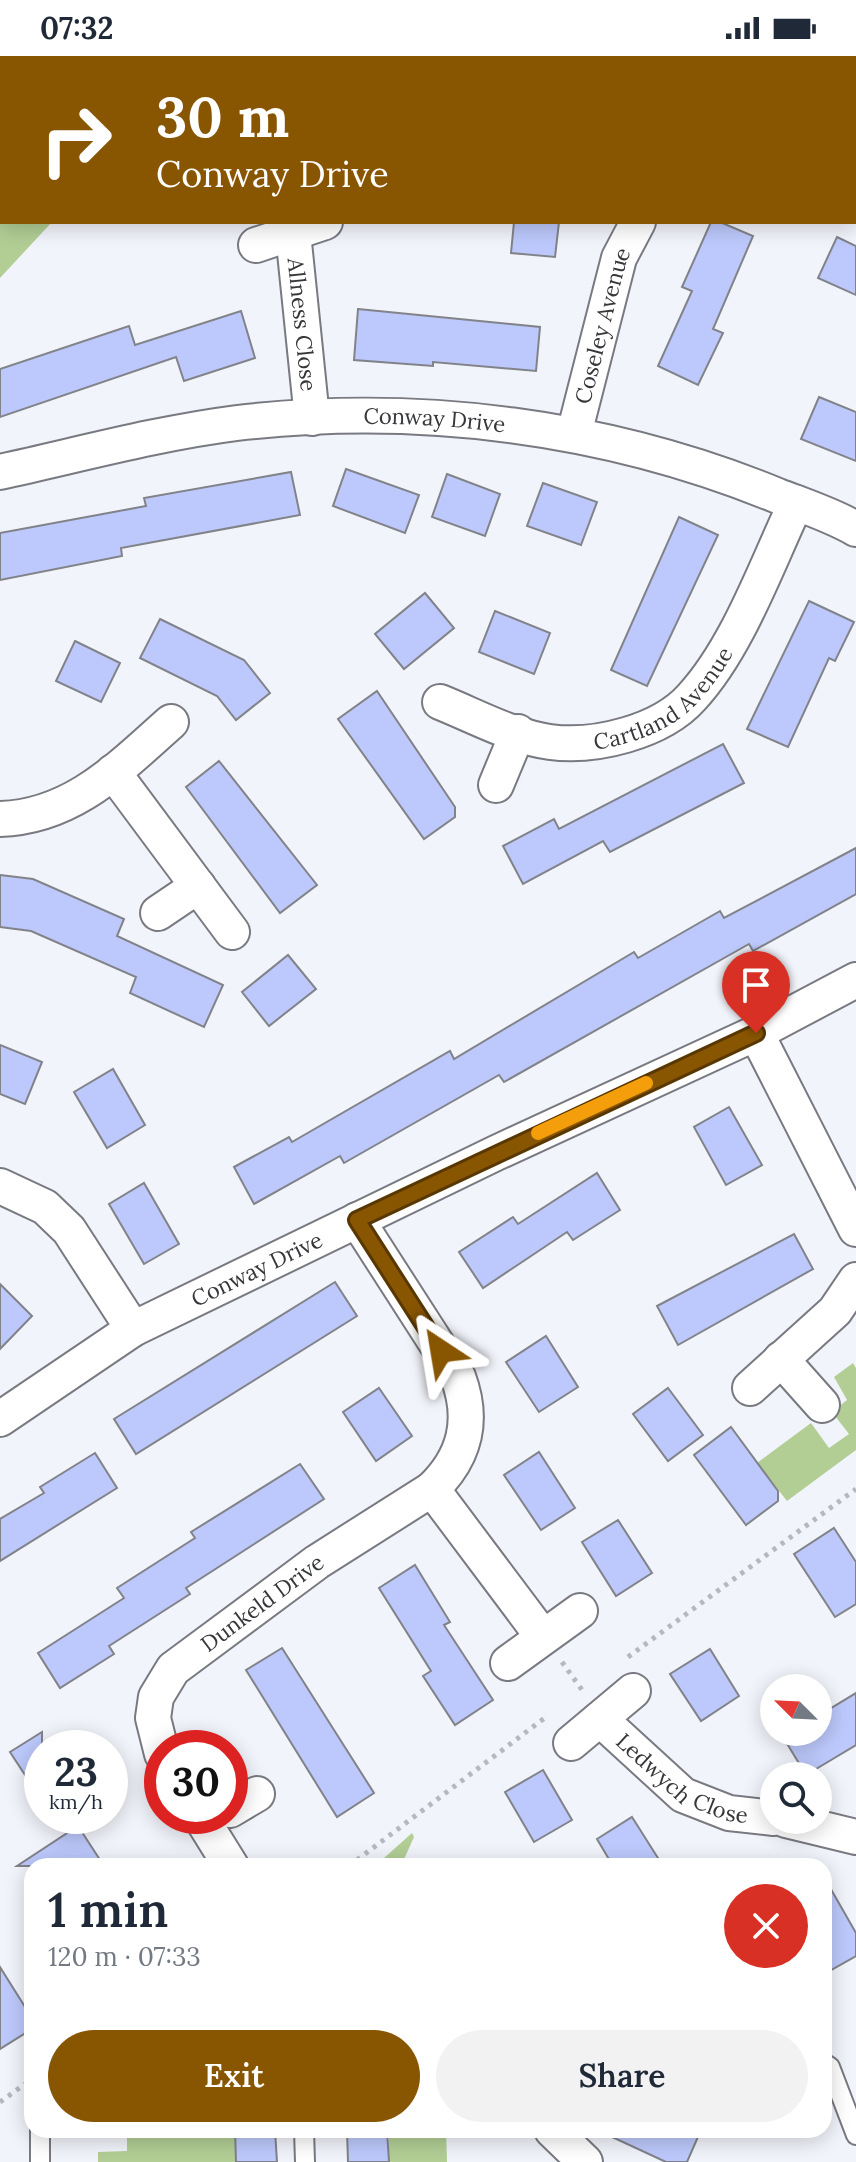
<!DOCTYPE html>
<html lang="en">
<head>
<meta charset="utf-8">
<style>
	:root { --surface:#fff; --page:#f2f2f3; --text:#1f2937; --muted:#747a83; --accent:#850 }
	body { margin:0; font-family:Lora,serif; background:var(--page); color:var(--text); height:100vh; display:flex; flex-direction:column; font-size:30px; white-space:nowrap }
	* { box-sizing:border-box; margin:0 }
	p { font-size:26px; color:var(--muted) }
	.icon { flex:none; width:44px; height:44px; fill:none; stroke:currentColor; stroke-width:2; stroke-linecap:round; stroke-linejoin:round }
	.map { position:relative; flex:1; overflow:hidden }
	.side { position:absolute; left:24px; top:1802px; width:808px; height:280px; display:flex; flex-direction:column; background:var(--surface); border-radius:24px; box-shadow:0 4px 20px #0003 }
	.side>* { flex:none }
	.hud { position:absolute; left:0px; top:0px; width:856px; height:168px; box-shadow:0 4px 20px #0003; background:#850; color:#fff; overflow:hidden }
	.needle { width:52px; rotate:294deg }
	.fabs { position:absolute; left:760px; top:1618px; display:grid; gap:16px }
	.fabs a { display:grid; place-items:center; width:72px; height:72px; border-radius:50%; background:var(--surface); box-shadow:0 4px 20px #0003; font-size:40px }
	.speed { position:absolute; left:24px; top:1674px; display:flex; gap:16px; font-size:40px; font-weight:700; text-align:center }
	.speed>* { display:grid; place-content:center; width:104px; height:104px; border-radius:50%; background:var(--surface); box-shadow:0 4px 20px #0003; line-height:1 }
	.speed small { font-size:20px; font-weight:400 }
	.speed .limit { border:12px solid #d22; background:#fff; color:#111 }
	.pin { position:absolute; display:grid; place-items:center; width:68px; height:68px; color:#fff; margin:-82px -34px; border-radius:50% 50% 50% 0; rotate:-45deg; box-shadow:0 0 8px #0007 }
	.pin .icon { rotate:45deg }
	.me { position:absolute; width:88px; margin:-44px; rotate:327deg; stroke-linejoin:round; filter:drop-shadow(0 0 6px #0008) }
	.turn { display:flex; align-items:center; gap:28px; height:168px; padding:0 24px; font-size:36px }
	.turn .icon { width:104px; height:104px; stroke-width:2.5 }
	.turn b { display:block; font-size:56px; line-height:68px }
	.round { display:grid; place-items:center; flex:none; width:84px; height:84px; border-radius:42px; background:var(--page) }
	.headline { display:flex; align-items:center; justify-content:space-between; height:136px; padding:0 24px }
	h1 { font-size:48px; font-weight:600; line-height:60px }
	.action { display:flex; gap:16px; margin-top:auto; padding:16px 24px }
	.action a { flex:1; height:92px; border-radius:48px; background:var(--accent); color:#fff; font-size:32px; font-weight:600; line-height:92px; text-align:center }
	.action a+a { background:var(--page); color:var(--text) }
	.status { display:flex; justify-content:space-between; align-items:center; height:56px; padding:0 40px; background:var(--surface); direction:ltr }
	.status svg { height:22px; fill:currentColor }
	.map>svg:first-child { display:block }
</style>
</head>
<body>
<div class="status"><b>07:32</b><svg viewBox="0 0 49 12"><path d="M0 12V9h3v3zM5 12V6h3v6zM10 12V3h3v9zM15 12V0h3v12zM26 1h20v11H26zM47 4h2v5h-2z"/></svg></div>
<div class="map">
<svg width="856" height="2106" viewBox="0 0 856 2106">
	<rect width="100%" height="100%" fill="#f2f4fb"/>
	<!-- green -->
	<g fill="#b2ce95">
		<polygon points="0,0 273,0 2,2 2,166 52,166 0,222"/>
		<polygon points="853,1307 856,1312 856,1394 787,1445 757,1407 811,1367 829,1392 849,1378 832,1356 847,1344 834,1321"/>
		<polygon points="412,1777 414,1781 401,1810 375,1810"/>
		<polygon points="127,2074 235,2074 236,2106 98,2106 98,2096 127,2095"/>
		<polygon points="389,2074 446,2074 447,2106 389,2106"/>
	</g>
	<!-- building -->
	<g fill="#bdc9fc" stroke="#818389" stroke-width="2">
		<polygon points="514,166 559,166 555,201 511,197"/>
		<polygon points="711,166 720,166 753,180 713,273 723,277 698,329 658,310 692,235 682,231"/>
		<polygon points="837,181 856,190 856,239 818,222"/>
		<polygon points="358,253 540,271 536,315 433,306 433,310 354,304"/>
		<polygon points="241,255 255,302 184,325 176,301 0,361 0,313 129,270 135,289"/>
		<polygon points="819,341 856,356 856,405 801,383"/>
		<polygon points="346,413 419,439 405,477 333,450"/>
		<polygon points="291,416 300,459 121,492 122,500 0,524 0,477 146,450 144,442"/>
		<polygon points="447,418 500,438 485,480 432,461"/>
		<polygon points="543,427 597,446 581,489 527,470"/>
		<polygon points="679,461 718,479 647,630 611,614"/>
		<polygon points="425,537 454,572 404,613 375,578"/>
		<polygon points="809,545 854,566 835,605 829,602 788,691 747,673"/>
		<polygon points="495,555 550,577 534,618 479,596"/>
		<polygon points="160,563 244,604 270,637 236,664 217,640 140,602"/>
		<polygon points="75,585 120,607 101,646 56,625"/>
		<polygon points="377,635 455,751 455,761 424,783 338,663"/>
		<polygon points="723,688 744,727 610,796 603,785 523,828 503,790 554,763 559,773"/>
		<polygon points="219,705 317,829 280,857 186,731"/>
		<polygon points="856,792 856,838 753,895 749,888 504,1026 499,1019 344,1107 340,1100 254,1148 234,1111 289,1081 292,1086 450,995 454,1003 634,896 638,902 720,855 724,862"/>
		<polygon points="0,819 33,823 124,863 117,880 223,929 204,971 130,937 136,921 31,875 0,871"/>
		<polygon points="288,899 316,933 269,970 242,936"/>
		<polygon points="0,989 42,1006 25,1048 0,1038"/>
		<polygon points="113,1013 145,1069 107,1092 74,1036"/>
		<polygon points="729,1051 762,1109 726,1129 694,1071"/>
		<polygon points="597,1117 620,1154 573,1184 567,1176 483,1232 459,1196 513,1161 518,1168"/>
		<polygon points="144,1127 179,1188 144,1208 109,1148"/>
		<polygon points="794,1178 813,1213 678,1289 657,1250"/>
		<polygon points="335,1226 357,1260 136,1398 114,1363"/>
		<polygon points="0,1228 32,1260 0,1293"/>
		<polygon points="546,1280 578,1331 539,1356 506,1306"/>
		<polygon points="379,1332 412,1380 376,1405 343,1356"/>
		<polygon points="668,1332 703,1379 668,1405 633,1358"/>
		<polygon points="731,1371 778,1435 778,1445 746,1469 694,1399"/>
		<polygon points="539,1396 575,1452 541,1474 504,1419"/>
		<polygon points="95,1397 117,1432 0,1505 0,1463 44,1437 40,1431"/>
		<polygon points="300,1408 324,1443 186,1532 190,1538 109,1590 114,1598 60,1632 38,1597 124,1542 117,1532 195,1482 191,1476"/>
		<polygon points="618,1464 652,1517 616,1540 582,1486"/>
		<polygon points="834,1472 856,1506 856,1548 835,1561 794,1498"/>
		<polygon points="415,1509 450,1566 444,1569 493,1644 455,1669 423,1620 431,1615 379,1532"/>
		<polygon points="282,1592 374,1737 337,1761 246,1614"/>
		<polygon points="710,1593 739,1640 701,1665 670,1618"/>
		<polygon points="856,1637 856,1689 806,1719 780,1676 818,1676 818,1660"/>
		<polygon points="42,1676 42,1745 10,1696"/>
		<polygon points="543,1714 572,1764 534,1786 505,1736"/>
		<polygon points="632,1761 663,1810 613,1810 597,1783"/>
		<polygon points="78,1770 104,1810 17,1810"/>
		<polygon points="824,1821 856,1877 856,1900 824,1918"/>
		<polygon points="0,1911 32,1962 32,1973 0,1993"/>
		<polygon points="235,2074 275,2074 277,2106 236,2106"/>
		<polygon points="347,2074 387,2074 389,2106 348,2106"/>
		<polygon points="597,2074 701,2074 687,2106 666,2106"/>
	</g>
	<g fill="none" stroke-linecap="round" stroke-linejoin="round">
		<defs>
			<g id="lane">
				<polyline points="824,2007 830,2011 856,2079"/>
				<polyline points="40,2074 40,2106"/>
				<polyline points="304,2074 305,2106"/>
			</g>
			<g id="street">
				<polyline points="854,113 856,114"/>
				<path id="s1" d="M293,177L312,362"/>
				<polyline points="256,189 325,166"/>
				<path id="s2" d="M574,378L619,202L638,166"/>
				<path id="s3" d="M0,416C78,399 158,377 237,367C420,346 608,370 778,440C804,450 832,459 856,473"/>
				<path id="s4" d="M440,646C475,660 513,681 550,686C595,692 661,676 692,641C738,591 767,508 796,447"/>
				<polyline points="113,716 232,876"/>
				<polyline points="496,729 518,676"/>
				<path d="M0,763C73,761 120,711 171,666"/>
				<polyline points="158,857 198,830"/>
				<polyline points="756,977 856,1173"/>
				<polyline points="0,1130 45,1151 69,1174 133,1273"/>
				<path d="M357,1164L458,1321C474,1364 465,1401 432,1433L543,1581"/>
				<polyline points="781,1303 822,1349"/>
				<polyline points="750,1332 835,1255 856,1224"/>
				<path id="s5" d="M0,1363L133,1273L496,1097L756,977L856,924"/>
				<polyline points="508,1607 580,1555"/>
				<path id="s6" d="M600,1663L683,1739L729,1757L774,1762"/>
				<polyline points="571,1687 633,1635"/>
				<path id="s7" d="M162,1698L153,1662L156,1641L173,1613L317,1506L432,1433"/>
				<polyline points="230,1754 257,1738"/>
				<polyline points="200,1760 231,1810"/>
				<polyline points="786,1764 856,1781"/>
				<polyline points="552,2074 585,2106"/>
			</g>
		</defs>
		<!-- lane casing -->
		<use href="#lane" stroke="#797a81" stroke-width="22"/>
		<!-- street casing -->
		<use href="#street" stroke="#797a81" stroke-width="38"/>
		<!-- path -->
		<g stroke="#b6b8be" stroke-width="5" stroke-dasharray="4 6" stroke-linecap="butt">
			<polyline points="628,1601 856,1433"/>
			<polyline points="562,1606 582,1634"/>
			<polyline points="349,1810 546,1661"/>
			<polyline points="27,2027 32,2037"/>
			<polyline points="0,2046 32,2023"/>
		</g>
		<!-- lane -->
		<use href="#lane" stroke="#fff" stroke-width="18"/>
		<!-- street -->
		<use href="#street" stroke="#fff" stroke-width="34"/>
	</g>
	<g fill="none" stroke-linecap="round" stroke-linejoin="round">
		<defs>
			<polyline id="route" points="441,1295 357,1164 756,977"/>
		</defs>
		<!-- route casing -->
		<use href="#route" stroke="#583700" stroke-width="20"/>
		<!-- route -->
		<use href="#route" stroke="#850" stroke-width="14"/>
		<!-- slow -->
		<polyline stroke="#f59e0b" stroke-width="14" points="538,1077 646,1027"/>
	</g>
	<g text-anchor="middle" stroke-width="8" stroke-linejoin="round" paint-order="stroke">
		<!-- street labels -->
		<g font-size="22" fill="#36373a" stroke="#fff">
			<text dy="8" stroke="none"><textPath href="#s1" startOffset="92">Allness Close</textPath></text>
			<text dy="8" stroke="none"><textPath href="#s2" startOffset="112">Coseley Avenue</textPath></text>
			<text dy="8" stroke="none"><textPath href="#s3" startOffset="440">Conway Drive</textPath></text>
			<text dy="8" stroke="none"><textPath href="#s4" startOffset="246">Cartland Avenue</textPath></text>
			<text dy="8" stroke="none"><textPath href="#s5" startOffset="298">Conway Drive</textPath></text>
			<text dy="8" stroke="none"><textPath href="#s7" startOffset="202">Dunkeld Drive</textPath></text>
			<text dy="8" stroke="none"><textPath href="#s6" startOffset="104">Ledwych Close</textPath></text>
		</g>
	</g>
</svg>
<div class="fabs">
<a><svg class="needle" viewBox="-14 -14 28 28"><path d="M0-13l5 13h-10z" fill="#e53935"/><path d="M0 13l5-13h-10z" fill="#747a83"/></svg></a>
<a><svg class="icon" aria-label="search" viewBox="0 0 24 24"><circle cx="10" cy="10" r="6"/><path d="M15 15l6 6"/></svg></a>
</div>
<div class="speed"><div>23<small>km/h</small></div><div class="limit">30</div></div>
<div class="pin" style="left:756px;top:977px;background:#d93025"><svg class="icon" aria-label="arrive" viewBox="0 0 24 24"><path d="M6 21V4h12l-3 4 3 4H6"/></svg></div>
<svg class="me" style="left:441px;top:1295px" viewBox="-20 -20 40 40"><path d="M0-17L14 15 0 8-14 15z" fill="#850" stroke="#fff" stroke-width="4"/></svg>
<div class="hud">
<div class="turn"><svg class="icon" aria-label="right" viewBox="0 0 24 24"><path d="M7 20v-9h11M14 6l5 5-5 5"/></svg><div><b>30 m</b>Conway Drive</div></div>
</div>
<section class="side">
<div class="headline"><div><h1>1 min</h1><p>120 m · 07:33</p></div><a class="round" style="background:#d93025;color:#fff"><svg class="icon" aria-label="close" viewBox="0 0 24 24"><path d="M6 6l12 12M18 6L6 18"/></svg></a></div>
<div class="action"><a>Exit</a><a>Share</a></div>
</section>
</div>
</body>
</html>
